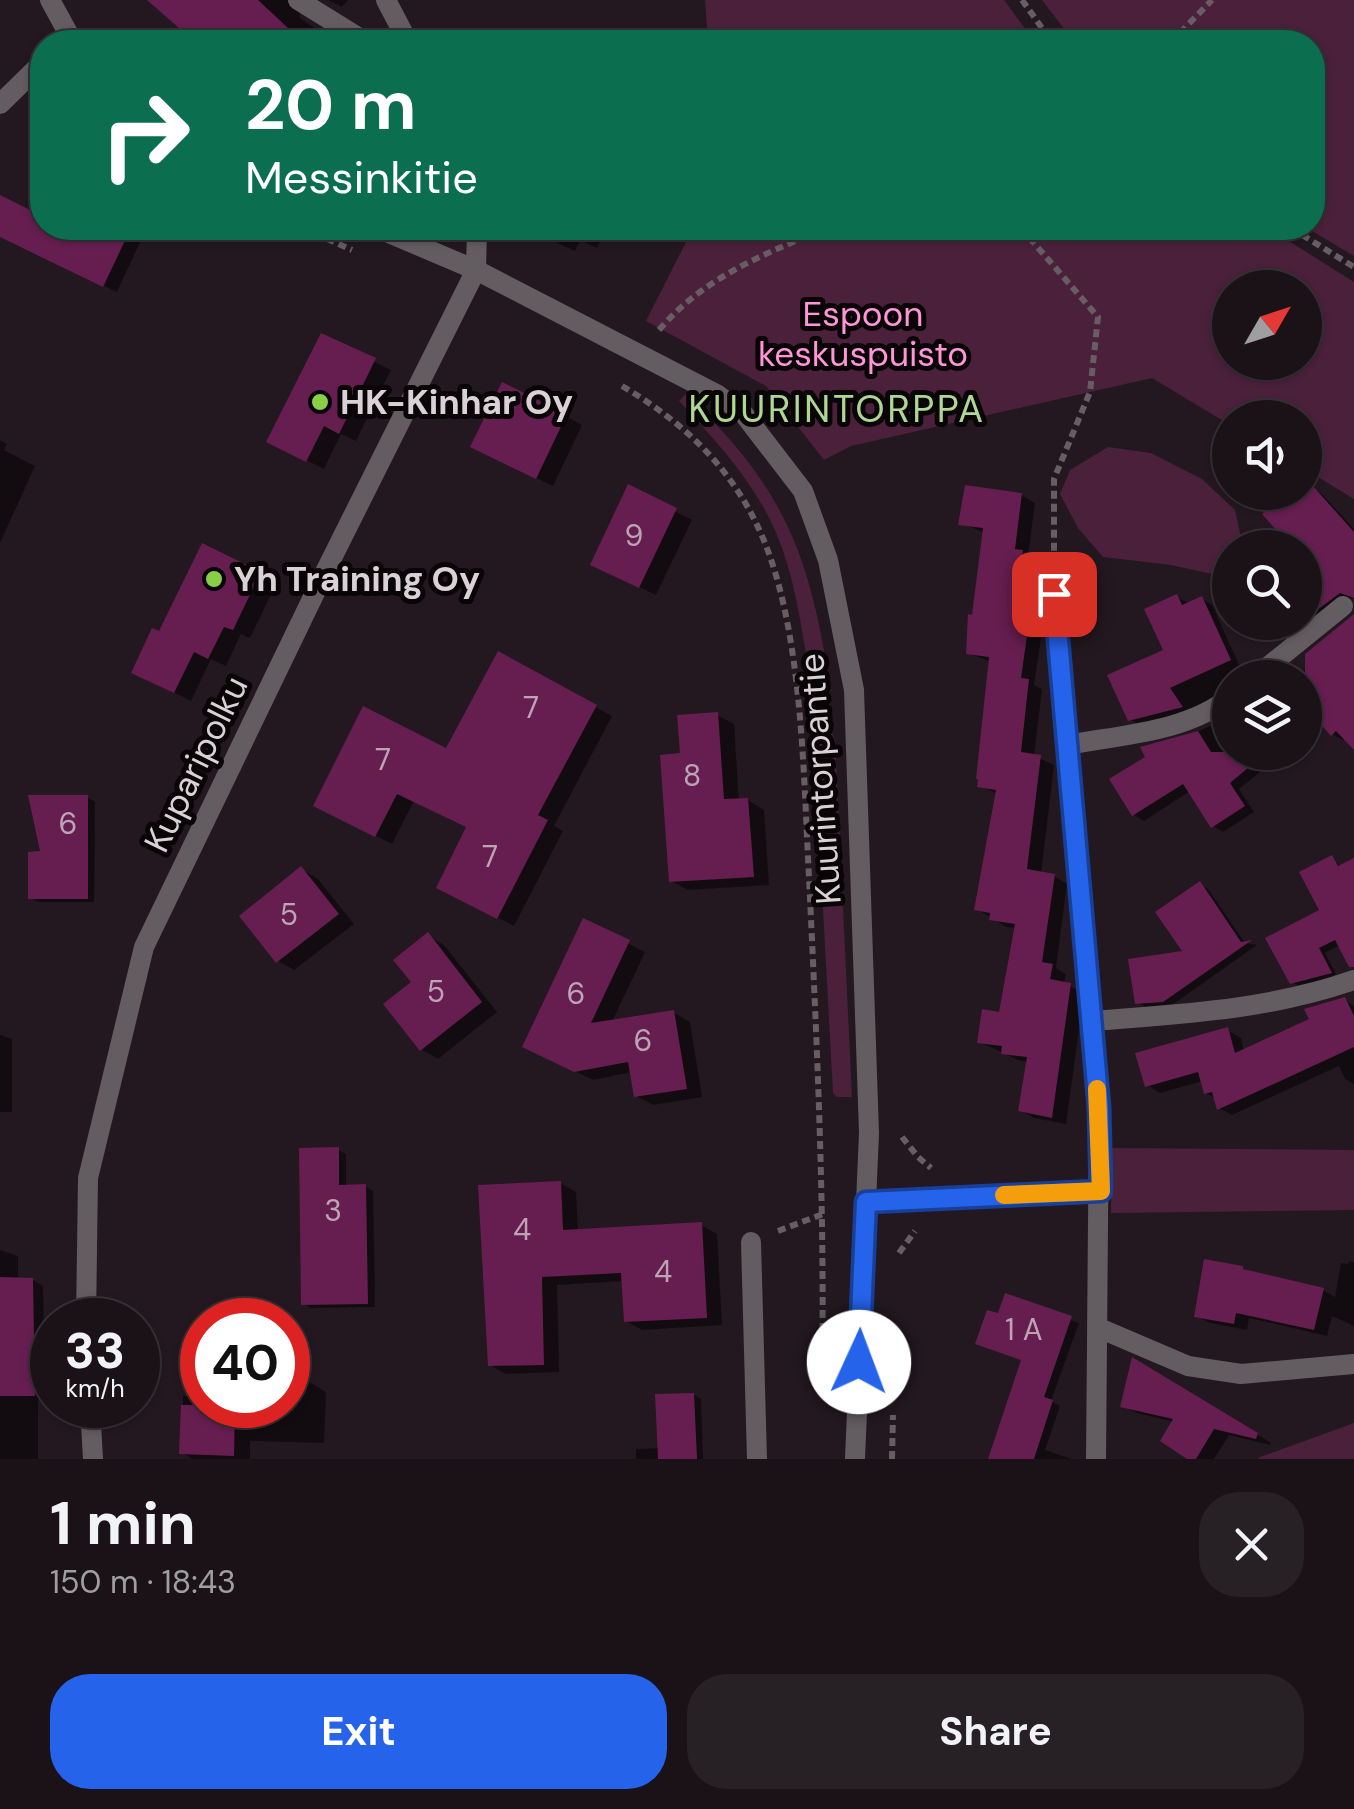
<!DOCTYPE html>
<html lang="en">
<head>
<meta charset="utf-8">
<style>
	:root { --surface:#1a1217; --page:#272024; --text:#f1f3f6; --muted:#9f9ea1; --line:#383236; --accent:#2563eb }
	body { margin:0; font-family:"DM Sans",sans-serif; background:var(--page); color:var(--text); height:100vh; display:flex; flex-direction:column; font-size:38px; white-space:nowrap }
	* { box-sizing:border-box; margin:0 }
	p { font-size:32px; color:var(--muted) }
	.icon { flex:none; width:55px; height:55px; fill:none; stroke:currentColor; stroke-width:2; stroke-linecap:round; stroke-linejoin:round }
	.map { position:relative; height:1459px; overflow:hidden }
	.side { display:flex; flex-direction:column; background:var(--surface); flex:1 }
	.side>* { flex:none }
	.banner { position:absolute; left:30px; top:30px; width:1295px; height:210px; border-radius:40px; box-shadow:0 2px 8px #0004,0 0 0 2px var(--line); background:#0b6e4f; color:#fff; overflow:hidden }
	.needle { width:65px; rotate:51deg }
	.controls { position:absolute; left:1212px; top:270px; display:grid; gap:20px }
	.controls a { display:grid; place-items:center; width:110px; height:110px; border-radius:50%; background:var(--surface); box-shadow:0 2px 8px #0004,0 0 0 2px var(--line); font-size:50px }
	.speed { position:absolute; left:30px; top:1298px; display:flex; gap:20px; font-size:50px; font-weight:700; text-align:center }
	.speed>* { display:grid; place-content:center; width:130px; height:130px; border-radius:50%; background:var(--surface); box-shadow:0 2px 8px #0004,0 0 0 2px var(--line); line-height:1 }
	.speed small { font-size:25px; font-weight:400 }
	.speed .limit { border:15px solid #d22; background:#fff; color:#111 }
	.pin { position:absolute; display:grid; place-items:center; width:85px; height:85px; color:#fff; margin:-42px; border-radius:20px; box-shadow:0 5px 15px #0006 }
	.me { position:absolute; width:110px; margin:-55px; rotate:2deg; stroke-linejoin:round; filter:drop-shadow(0 0 8px #0008) }
	.turn { display:flex; align-items:center; gap:35px; height:210px; padding:0 50px; font-size:45px }
	.turn .icon { width:130px; height:130px; stroke-width:2.5 }
	.turn b { display:block; font-size:70px; line-height:85px }
	.round { display:grid; place-items:center; flex:none; width:105px; height:105px; border-radius:40px; background:var(--page) }
	.head { display:flex; align-items:center; justify-content:space-between; height:170px; padding:0 50px }
	h1 { font-size:60px; font-weight:700; line-height:75px }
	.button { display:flex; gap:20px; margin-top:auto; padding:20px 50px }
	.button a { flex:1; height:115px; border-radius:40px; background:var(--accent); color:#fff; font-size:40px; font-weight:700; line-height:115px; text-align:center }
	.button a+a { background:var(--page); color:var(--text) }
	.map>svg:first-child { display:block }
</style>
</head>
<body>
<div class="map">
<svg width="1354" height="1459" viewBox="0 0 1354 1459">
	<rect width="100%" height="100%" fill="#23181f"/>
	<!-- green -->
	<g fill="#4a203b" fill-rule="evenodd">
		<polygon points="705,0 1004,0 1035,42 708,42"/>
		<polygon points="1042,0 1354,0 1354,256 1307,228 1312,228 1312,42 1074,42"/>
		<path d="M693,228H1268L1354,282V499L1305,469V418H1230V425L1152,378L851,446L824,460L766,386L646,321ZM1230,288H1305V362H1230Z"/>
		<path d="M686,394C777,481 807,544 827,668L810,677C802,632 796,583 779,540C758,486 718,443 679,401Z"/>
		<polygon points="1108,447 1151,453 1202,479 1235,510 1243,547 1230,548 1230,572 1226,577 1171,565 1103,557 1078,528 1060,494 1070,470"/>
		<polygon points="827,733 833,735 835,740 852,1097 837,1097 833,1093 814,743 819,735"/>
		<polygon points="1112,1148 1354,1150 1354,1210 1111,1213"/>
		<polygon points="1354,1423 1354,1459 1258,1459 1260,1457"/>
	</g>
	<!-- shadow -->
	<g fill="#0007">
		<polygon points="184,0 300,0 300,18 322,33 318,37 328,42 180,42 173,36 182,28"/>
		<polygon points="328,0 348,0 342,7"/>
		<polygon points="0,198 42,219 42,228 119,228 133,235 140,242 117,292 0,236"/>
		<polygon points="525,228 607,228 597,248 580,240 575,251"/>
		<polygon points="322,336 391,370 356,441 341,434 324,469 286,450"/>
		<polygon points="566,416 582,425 553,486 490,456"/>
		<polygon points="0,440 7,444 4,450 35,466 0,543"/>
		<polygon points="630,488 692,520 656,595 609,573"/>
		<polygon points="1313,489 1323,495 1354,529 1354,598 1347,600 1302,635 1286,622 1305,622 1305,548 1300,500"/>
		<polygon points="1021,495 1035,503 1028,556 1036,561 1028,624 1042,632 1034,685 1042,689 1034,756 1054,765 1041,874 1054,876 1067,884 1056,968 1066,974 1064,984 1084,993 1066,1124 1034,1118 1020,1110 1029,1062 1018,1060 980,1042 1001,1014 1017,928 1006,927 977,909 998,794 980,786 991,662 968,653 985,533 961,523"/>
		<polygon points="260,574 276,584 250,638 241,634 226,666 211,659 191,701 151,681 160,635"/>
		<polygon points="1177,597 1188,603 1202,599 1212,605 1245,678 1230,678 1230,694 1200,710 1141,726 1130,719 1166,651"/>
		<polygon points="1354,616 1354,747 1346,737 1343,740 1332,734 1322,722 1305,736 1305,678 1295,678 1318,659"/>
		<polygon points="499,655 612,716 554,826 563,831 514,926 455,896 469,827 414,801 392,844 333,814 447,751"/>
		<polygon points="717,715 734,724 739,801 748,800 764,810 769,885 688,890 671,881 683,756"/>
		<polygon points="1230,717 1230,752 1285,752 1239,789 1254,812 1223,832 1213,826 1190,791 1144,821 1134,815 1179,740"/>
		<polygon points="87,797 95,802 94,902 38,902 30,898 44,854"/>
		<polygon points="1331,858 1342,867 1354,938 1325,953 1336,974 1329,979 1300,987 1292,982 1322,911"/>
		<polygon points="302,869 318,879 354,924 294,970 278,961"/>
		<polygon points="1200,884 1208,889 1245,943 1257,945 1172,1005 1145,1007 1137,1002 1186,953"/>
		<polygon points="585,921 645,952 612,1022 673,1012 690,1022 702,1097 653,1105 636,1096 632,1072 593,1080 541,1055"/>
		<polygon points="428,936 444,945 497,1012 438,1059 422,1050 415,982"/>
		<polygon points="1344,1000 1354,1006 1354,1084 1345,1079 1339,1066 1232,1115 1219,1108 1216,1099 1206,1093 1203,1081 1160,1093 1147,1085 1227,1030 1241,1038 1244,1052 1313,1021"/>
		<polygon points="0,1035 12,1039 12,1112 0,1112"/>
		<polygon points="338,1150 346,1154 346,1187 366,1187 373,1191 375,1307 311,1308 304,1304"/>
		<polygon points="560,1183 576,1192 578,1231 701,1225 717,1234 722,1325 642,1330 626,1321 624,1281 557,1285 559,1372 506,1374 490,1365"/>
		<polygon points="0,1250 18,1256 18,1280 33,1280 43,1286 45,1400 38,1400 38,1459 0,1459"/>
		<polygon points="1349,1261 1354,1262 1354,1326 1332,1316 1327,1336 1249,1318 1247,1330 1210,1323 1197,1316 1243,1269 1251,1273 1323,1290 1335,1297 1341,1263 1348,1264"/>
		<polygon points="1007,1297 1079,1323 1051,1401 1060,1406 1045,1450 1072,1459 993,1459 1024,1360 1000,1317"/>
		<polygon points="1160,1374 1271,1443 1270,1445 1229,1435 1214,1459 1191,1459 1174,1422 1137,1413 1123,1406"/>
		<polygon points="288,1382 309,1382 326,1392 324,1443 250,1441 250,1459 192,1459 182,1453 183,1396 202,1396 202,1405 288,1405"/>
		<polygon points="694,1395 701,1399 703,1459 636,1459 636,1449 660,1448"/>
	</g>
	<!-- building -->
	<g fill="#661e50">
		<polygon points="147,0 258,0 303,42 195,42"/>
		<polygon points="0,195 42,216 42,228 131,228 103,287 0,237"/>
		<polygon points="321,333 376,358 339,434 324,426 306,462 266,442"/>
		<polygon points="502,382 567,414 536,479 470,447"/>
		<polygon points="628,484 677,508 639,588 590,565"/>
		<polygon points="965,485 1022,493 1015,549 1023,550 1014,620 1029,622 1021,678 1029,679 1021,752 1041,755 1027,869 1055,874 1042,962 1053,964 1050,979 1071,983 1052,1118 1018,1111 1027,1057 1001,1054 1002,1046 977,1043 982,1009 999,1012 1015,924 989,920 990,913 974,910 996,790 977,787 978,779 976,779 989,657 966,654 968,614 972,615 983,528 958,525"/>
		<polygon points="1312,485 1354,532 1354,598 1340,593 1305,619 1305,548 1292,548 1262,514 1286,492 1305,492"/>
		<polygon points="202,543 261,572 233,630 224,627 208,659 194,652 174,693 131,673 152,628 159,631"/>
		<polygon points="1177,594 1182,605 1202,596 1231,660 1170,688 1183,707 1128,721 1107,675 1163,650 1144,609"/>
		<polygon points="1354,614 1354,750 1336,731 1331,736 1305,706 1305,654"/>
		<polygon points="498,651 597,705 538,815 548,820 497,919 436,888 466,827 397,794 375,837 313,806 363,706 446,748"/>
		<polygon points="718,712 724,799 748,798 754,877 669,882 660,755 680,753 677,715"/>
		<polygon points="1198,731 1211,752 1267,752 1230,783 1245,806 1211,828 1183,784 1132,816 1109,779 1145,757 1140,747"/>
		<polygon points="28,795 88,795 88,899 28,899 28,852 40,851"/>
		<polygon points="1332,855 1338,866 1354,858 1354,967 1349,967 1335,940 1319,948 1332,973 1290,984 1265,938 1319,910 1299,872"/>
		<polygon points="301,866 339,914 276,963 239,916"/>
		<polygon points="1200,881 1241,942 1252,940 1163,1002 1135,1004 1128,959 1182,951 1155,912"/>
		<polygon points="583,918 630,940 591,1023 674,1010 687,1089 634,1097 628,1062 574,1072 522,1047"/>
		<polygon points="428,932 482,1002 420,1051 383,1004 411,982 393,960"/>
		<polygon points="1345,997 1354,1016 1354,1047 1217,1110 1212,1092 1204,1094 1198,1072 1145,1087 1135,1053 1228,1027 1235,1053 1309,1019 1304,1009"/>
		<polygon points="339,1147 339,1185 366,1184 368,1304 301,1305 299,1148"/>
		<polygon points="561,1181 563,1230 702,1222 707,1318 624,1322 621,1273 542,1277 544,1365 488,1366 478,1185"/>
		<polygon points="1204,1259 1243,1266 1243,1269 1324,1288 1314,1330 1236,1313 1234,1324 1194,1317"/>
		<polygon points="0,1277 33,1278 35,1396 0,1396"/>
		<polygon points="1005,1293 1072,1316 1044,1397 1053,1400 1034,1459 988,1459 1021,1360 975,1344 987,1310 998,1313"/>
		<polygon points="1132,1357 1258,1433 1256,1439 1214,1429 1196,1459 1187,1459 1160,1441 1173,1419 1120,1407"/>
		<polygon points="694,1393 697,1459 658,1459 655,1394"/>
		<polygon points="181,1405 235,1405 234,1456 179,1454"/>
	</g>
	<g fill="none" stroke-linecap="round" stroke-linejoin="round">
		<!-- path -->
		<g stroke="#675d63" stroke-width="6" stroke-dasharray="8 5" stroke-linecap="butt">
			<polyline points="1022,0 1052,42"/>
			<polyline points="1171,42 1212,0"/>
			<polyline points="303,228 352,250"/>
			<polyline points="1021,228 1098,317 1090,392 1054,479 1054,565"/>
			<polyline points="1291,228 1354,267"/>
			<path d="M659,330C704,277 764,254 827,228"/>
			<path d="M622,386C680,420 728,464 757,525C803,620 803,771 809,877C817,1044 825,1211 822,1378"/>
			<polyline points="902,1137 918,1157 931,1168"/>
			<polyline points="778,1231 823,1214"/>
			<polyline points="899,1253 915,1231"/>
			<polyline points="892,1459 893,1415"/>
		</g>
		<!-- service -->
		<g stroke="#635d61" stroke-width="20">
			<polyline points="298,0 366,42"/>
			<polyline points="386,0 408,42"/>
			<polyline points="476,270 477,228"/>
			<polyline points="1254,678 1343,606"/>
			<path d="M1067,745C1120,735 1187,732 1230,697"/>
			<path d="M1091,1021C1180,1014 1269,1010 1354,980"/>
			<polyline points="1099,1328 1188,1366 1241,1374 1354,1364"/>
		</g>
		<!-- minor -->
		<g stroke="#635d61" stroke-width="20">
			<polyline points="0,104 42,63"/>
			<polyline points="1054,594 1099,1107 1096,1459"/>
			<polyline points="866,1202 1101,1191"/>
			<polyline points="751,1242 757,1459"/>
			<polyline points="86,1320 88,1178 144,947 325,572 476,270"/>
			<polyline points="90,1405 93,1459"/>
		</g>
		<!-- tertiary -->
		<g stroke="#635d61" stroke-width="20">
			<polyline points="50,0 73,42"/>
			<polyline points="377,228 476,270 718,395 743,413 803,491 828,560 854,690 869,1133 855,1459"/>
		</g>
	</g>
	<g fill="none" stroke-linecap="round" stroke-linejoin="round">
		<defs>
			<polyline id="route" points="859,1362 866,1202 1101,1191 1099,1108 1054,594"/>
		</defs>
		<!-- route casing -->
		<use href="#route" stroke="#184099" stroke-width="25"/>
		<!-- route -->
		<use href="#route" stroke="#2563eb" stroke-width="18"/>
		<!-- slow -->
		<polyline stroke="#f59e0b" stroke-width="18" points="1004,1195 1101,1191 1097,1089"/>
	</g>
	<!-- markers -->
	<g fill="#8ace48" stroke="#090507" stroke-width="4">
		<circle cx="320" cy="402" r="10"/>
		<circle cx="214" cy="579" r="10"/>
	</g>
	<g text-anchor="middle" stroke-width="10" stroke-linejoin="round" paint-order="stroke">
		<!-- number labels -->
		<g font-size="30" fill="#bca4b4">
			<text x="634" y="546">9</text>
			<text x="531" y="718">7</text>
			<text x="383" y="770">7</text>
			<text x="692" y="786">8</text>
			<text x="68" y="834">6</text>
			<text x="490" y="867">7</text>
			<text x="289" y="925">5</text>
			<text x="436" y="1002">5</text>
			<text x="576" y="1004">6</text>
			<text x="643" y="1051">6</text>
			<text x="333" y="1221">3</text>
			<text x="522" y="1240">4</text>
			<text x="663" y="1282">4</text>
			<text x="1024" y="1340">1 A</text>
		</g>
		<!-- park labels -->
		<g font-size="35" fill="#ff95d8" stroke="#090507">
			<text x="863" y="326">Espoon<tspan x="863" dy="40">keskuspuisto</tspan></text>
		</g>
		<!-- poi labels -->
		<g font-size="35" font-weight="bold" fill="#d9d1d5" stroke="#090507" text-anchor="start">
			<text x="340" y="414">HK-Kinhar Oy</text>
			<text x="234" y="591">Yh Training Oy</text>
		</g>
		<!-- street labels -->
		<g font-size="35" fill="#d9d1d5" stroke="#090507">
			<text transform="translate(196 764) rotate(-64)" y="12">Kuparipolku</text>
			<text transform="translate(820 779) rotate(-94)" y="12">Kuurintorpantie</text>
		</g>
		<!-- neighbourhood labels -->
		<g font-size="38" letter-spacing="2.5" fill="#b0d693" stroke="#090507">
			<text x="837" y="422">KUURINTORPPA</text>
		</g>
	</g>
</svg>
<div class="controls">
<a><svg class="needle" viewBox="-14 -14 28 28"><path d="M0-13l5 13h-10z" fill="#e53935"/><path d="M0 13l5-13h-10z" fill="#9f9ea1"/></svg></a>
<a><svg class="icon" aria-label="sound" viewBox="0 0 24 24"><path d="M4 9h4l5-4v14l-5-4H4zM17 9q2 3 0 6"/></svg></a>
<a><svg class="icon" aria-label="search" viewBox="0 0 24 24"><circle cx="10" cy="10" r="6"/><path d="M15 15l6 6"/></svg></a>
<a><svg class="icon" aria-label="layers" viewBox="0 0 24 24"><path d="M12 4l9 5-9 5-9-5zM3 14l9 5 9-5"/></svg></a>
</div>
<div class="speed"><div>33<small>km/h</small></div><div class="limit">40</div></div>
<div class="pin" style="left:1054px;top:594px;background:#d93025"><svg class="icon" aria-label="arrive" viewBox="0 0 24 24"><path d="M6 21V4h12l-3 4 3 4H6"/></svg></div>
<svg class="me" style="left:859px;top:1362px" viewBox="-20 -20 40 40"><circle r="19" fill="#fff"/><path d="M0-13L10 11 0 6-10 11z" fill="#2563eb"/></svg>
<div class="banner">
<div class="turn"><svg class="icon" aria-label="right" viewBox="0 0 24 24"><path d="M7 20v-9h11M14 6l5 5-5 5"/></svg><div><b>20 m</b>Messinkitie</div></div>
</div>
</div>
<section class="side">
<div class="head"><div><h1>1 min</h1><p>150 m · 18:43</p></div><a class="round"><svg class="icon" aria-label="close" viewBox="0 0 24 24"><path d="M6 6l12 12M18 6L6 18"/></svg></a></div>
<div class="button"><a>Exit</a><a>Share</a></div>
</section>
</body>
</html>
